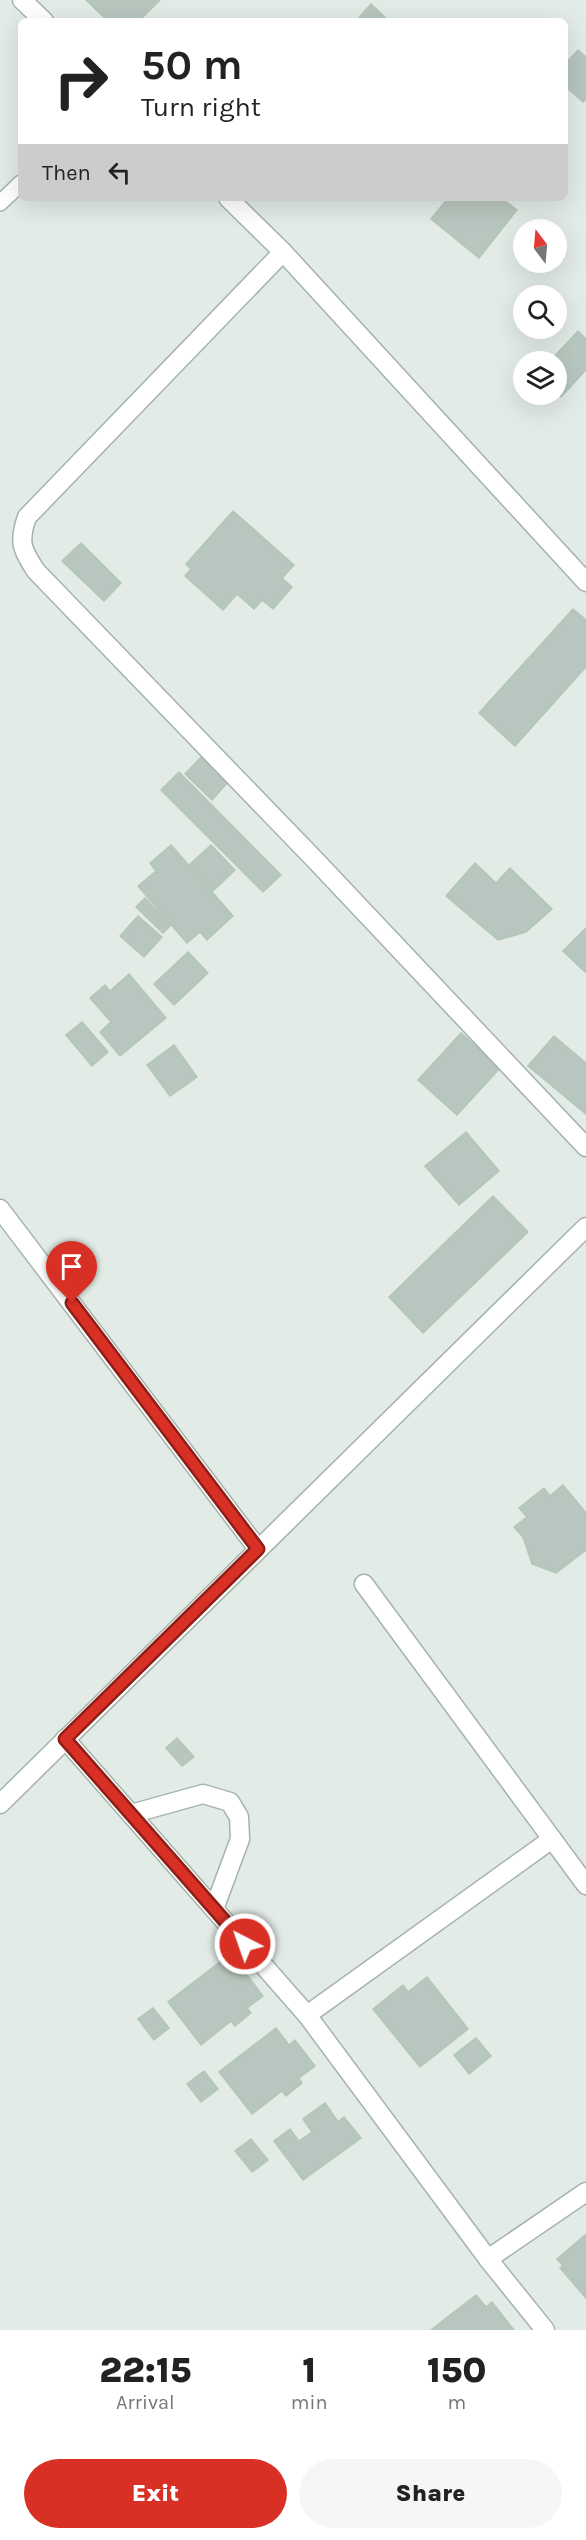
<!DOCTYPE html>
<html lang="en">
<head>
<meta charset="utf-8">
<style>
	:root { --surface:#fff; --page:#f6f6f6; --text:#222; --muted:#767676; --accent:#d93025 }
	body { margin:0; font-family:Karla,sans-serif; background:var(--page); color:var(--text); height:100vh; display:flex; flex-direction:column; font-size:22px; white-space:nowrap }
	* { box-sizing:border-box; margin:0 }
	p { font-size:20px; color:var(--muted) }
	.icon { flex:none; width:33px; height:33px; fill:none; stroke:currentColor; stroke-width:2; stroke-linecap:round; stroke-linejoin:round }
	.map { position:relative; height:2330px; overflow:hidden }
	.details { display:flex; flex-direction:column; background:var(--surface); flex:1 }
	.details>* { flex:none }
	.hud { position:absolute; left:18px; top:18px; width:550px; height:183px; border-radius:9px; box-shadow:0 6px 24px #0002; background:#fff; color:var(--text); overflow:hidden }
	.needle { width:39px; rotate:344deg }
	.controls { position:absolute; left:513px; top:219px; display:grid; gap:12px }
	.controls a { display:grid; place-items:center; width:54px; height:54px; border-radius:50%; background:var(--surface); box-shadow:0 6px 24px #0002; font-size:30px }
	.pin { position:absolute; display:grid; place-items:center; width:51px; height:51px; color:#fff; margin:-62px -26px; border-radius:50% 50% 50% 0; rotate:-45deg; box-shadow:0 0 6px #0007 }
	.pin .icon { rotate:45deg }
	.me { position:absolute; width:66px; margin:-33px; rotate:319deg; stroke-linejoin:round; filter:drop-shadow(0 0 4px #0008) }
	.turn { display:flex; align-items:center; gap:21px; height:126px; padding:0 24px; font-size:27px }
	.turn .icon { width:78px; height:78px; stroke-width:2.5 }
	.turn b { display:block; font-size:42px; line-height:51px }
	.then { display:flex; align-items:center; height:57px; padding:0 24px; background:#0003; gap:12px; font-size:22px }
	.eta { display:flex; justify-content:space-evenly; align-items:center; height:102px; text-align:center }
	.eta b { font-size:36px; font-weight:800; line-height:42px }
	.button { display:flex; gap:12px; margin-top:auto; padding:12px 24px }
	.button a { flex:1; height:69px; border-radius:36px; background:var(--accent); color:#fff; font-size:24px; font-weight:800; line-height:69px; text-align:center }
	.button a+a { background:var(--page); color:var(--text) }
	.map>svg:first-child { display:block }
</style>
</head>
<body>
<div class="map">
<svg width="586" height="2330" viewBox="0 0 586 2330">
	<rect width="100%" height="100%" fill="#e2ebe6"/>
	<!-- building -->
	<g fill="#b7c6be" stroke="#b4c5bb" stroke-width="1.5">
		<polygon points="86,0 160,0 139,21 108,21"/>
		<polygon points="371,4 389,21 356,21"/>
		<polygon points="578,50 586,57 586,99 583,102 566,87 566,63"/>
		<polygon points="448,198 501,198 517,210 479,258 431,219"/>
		<polygon points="578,331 586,339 586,370 561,397 556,392 556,362 549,362"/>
		<polygon points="233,511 294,565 282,578 292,587 273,609 262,600 254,609 237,594 223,610 185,576 191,569 186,564"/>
		<polygon points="81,543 121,583 104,601 62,561"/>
		<polygon points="573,609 586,620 586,667 515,746 479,713"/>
		<polygon points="202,756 228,782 212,800 185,774"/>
		<polygon points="179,772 281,875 263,892 161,790"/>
		<polygon points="171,845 233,916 207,940 200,932 187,943 138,886 156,871 150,863"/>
		<polygon points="211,845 235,870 213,891 189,865"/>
		<polygon points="475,863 496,883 510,868 552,909 526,932 498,940 446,896"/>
		<polygon points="145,898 171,925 163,933 136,907"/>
		<polygon points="138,916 162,937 144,957 120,936"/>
		<polygon points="586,928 586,971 585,972 563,951"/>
		<polygon points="188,952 208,973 174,1005 154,984"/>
		<polygon points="129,974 166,1018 120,1056 100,1032 111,1022 90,998 105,985 110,991"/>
		<polygon points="82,1022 108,1052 92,1066 66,1035"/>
		<polygon points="461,1033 500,1068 457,1115 418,1080"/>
		<polygon points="554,1036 586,1063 586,1114 528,1066"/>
		<polygon points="174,1045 197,1077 170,1096 147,1065"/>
		<polygon points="466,1132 499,1171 459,1205 425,1166"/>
		<polygon points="493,1196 528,1232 423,1333 389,1297"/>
		<polygon points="563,1485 586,1513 586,1550 556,1573 532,1564 523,1537 514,1527 527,1517 519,1508 544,1488 550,1496"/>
		<polygon points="177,1738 194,1757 182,1766 166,1748"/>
		<polygon points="225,1958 238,1975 244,1971 263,1996 247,2008 251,2013 235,2026 231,2021 201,2045 168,2002"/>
		<polygon points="427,1977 468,2029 420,2067 373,2009 403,1985 408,1992"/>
		<polygon points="153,2008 169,2028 154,2040 138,2019"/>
		<polygon points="276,2028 289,2045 295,2040 315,2066 299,2078 302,2083 286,2096 282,2091 252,2114 219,2072"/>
		<polygon points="476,2038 491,2056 469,2074 454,2055"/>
		<polygon points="204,2071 218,2089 201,2102 187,2084"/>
		<polygon points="325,2103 338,2122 344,2117 361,2138 303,2180 274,2141 290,2129 299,2141 312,2132 303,2119"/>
		<polygon points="251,2139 268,2160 252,2172 235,2151"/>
		<polygon points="585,2235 586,2237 586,2298 560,2268 563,2266 557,2259"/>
		<polygon points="476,2295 486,2307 492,2302 514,2330 431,2330"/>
	</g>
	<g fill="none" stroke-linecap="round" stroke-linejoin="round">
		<defs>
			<polyline id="lane" points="0,203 21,183"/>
			<g id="street">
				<polyline points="22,0 44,21"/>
				<polyline points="228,198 283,252 586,582"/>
				<path d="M283,252L27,517C18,542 22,550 36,571L318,863L586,1147"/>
				<polyline points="0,1209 258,1549"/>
				<polyline points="364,1584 586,1885"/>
				<polyline points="65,1739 307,2015 488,2259 545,2330"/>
				<polyline points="0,1804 586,1227"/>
				<polyline points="131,1814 203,1794 230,1802 239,1817 240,1839 214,1909"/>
				<polyline points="307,2015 552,1839"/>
				<polyline points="488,2259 586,2192"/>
			</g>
		</defs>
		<!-- lane casing -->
		<use href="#lane" stroke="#a5b3ac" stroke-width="18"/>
		<!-- street casing -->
		<use href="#street" stroke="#a5b3ac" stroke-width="21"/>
		<!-- lane -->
		<use href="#lane" stroke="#fff" stroke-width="15"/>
		<!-- street -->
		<use href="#street" stroke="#fff" stroke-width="18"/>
	</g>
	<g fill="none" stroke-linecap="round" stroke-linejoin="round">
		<defs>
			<polyline id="route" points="72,1303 258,1549 65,1739 245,1944"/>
		</defs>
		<!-- route casing -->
		<use href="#route" stroke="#8d1f18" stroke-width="15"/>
		<!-- route -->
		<use href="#route" stroke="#d93025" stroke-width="10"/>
	</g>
</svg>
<div class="controls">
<a><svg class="needle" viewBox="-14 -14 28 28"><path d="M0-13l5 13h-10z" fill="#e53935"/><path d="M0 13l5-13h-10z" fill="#767676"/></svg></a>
<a><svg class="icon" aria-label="search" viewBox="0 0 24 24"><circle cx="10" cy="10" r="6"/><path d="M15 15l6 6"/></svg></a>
<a><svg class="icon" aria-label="layers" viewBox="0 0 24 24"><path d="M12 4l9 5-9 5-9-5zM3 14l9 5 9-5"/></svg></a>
</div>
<div class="pin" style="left:72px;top:1303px;background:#d93025"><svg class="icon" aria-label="arrive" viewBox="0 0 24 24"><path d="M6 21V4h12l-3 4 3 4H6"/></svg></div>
<svg class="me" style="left:245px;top:1944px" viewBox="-20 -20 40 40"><circle r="17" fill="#d93025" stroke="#fff" stroke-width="3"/><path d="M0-11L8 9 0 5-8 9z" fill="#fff"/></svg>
<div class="hud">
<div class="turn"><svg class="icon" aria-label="right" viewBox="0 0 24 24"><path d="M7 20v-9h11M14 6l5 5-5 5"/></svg><div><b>50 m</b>Turn right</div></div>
<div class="then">Then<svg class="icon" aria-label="left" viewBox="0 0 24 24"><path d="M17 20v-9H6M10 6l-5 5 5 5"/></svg></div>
</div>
</div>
<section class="details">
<div class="eta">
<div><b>22:15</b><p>Arrival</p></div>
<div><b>1</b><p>min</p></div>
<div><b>150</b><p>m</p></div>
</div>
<div class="button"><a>Exit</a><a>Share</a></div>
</section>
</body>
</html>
